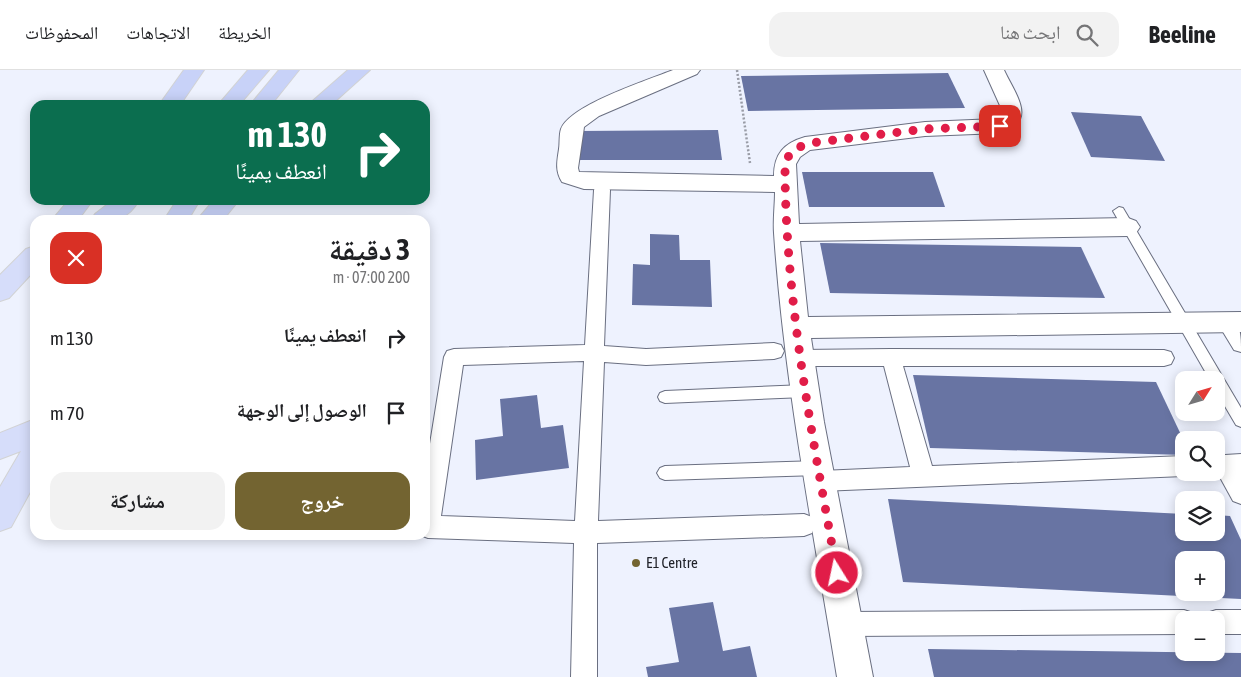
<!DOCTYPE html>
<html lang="ar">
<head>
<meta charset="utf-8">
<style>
	:root { --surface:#fff; --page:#f2f2f2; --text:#202124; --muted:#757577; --line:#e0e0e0; --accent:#736431 }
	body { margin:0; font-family:"Asap Condensed","Noto Naskh Arabic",sans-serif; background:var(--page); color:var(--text); direction:rtl; height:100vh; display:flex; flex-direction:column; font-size:19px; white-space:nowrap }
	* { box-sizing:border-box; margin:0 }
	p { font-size:16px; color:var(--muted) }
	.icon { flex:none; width:28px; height:28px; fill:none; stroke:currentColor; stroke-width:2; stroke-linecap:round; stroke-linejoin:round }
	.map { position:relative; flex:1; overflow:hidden; direction:ltr }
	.sheet { position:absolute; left:30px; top:145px; width:400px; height:325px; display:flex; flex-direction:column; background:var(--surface); border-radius:15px; box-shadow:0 2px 12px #0003; direction:rtl }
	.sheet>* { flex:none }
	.top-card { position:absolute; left:30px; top:30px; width:400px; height:105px; border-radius:15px; box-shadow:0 2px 12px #0003; direction:rtl; background:#0b6e4f; color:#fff; overflow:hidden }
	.needle { width:32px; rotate:53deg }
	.controls { position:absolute; left:1175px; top:301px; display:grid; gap:10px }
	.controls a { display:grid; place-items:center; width:50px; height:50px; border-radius:10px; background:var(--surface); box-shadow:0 2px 12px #0003; font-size:25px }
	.pin { position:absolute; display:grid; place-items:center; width:42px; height:42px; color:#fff; margin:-21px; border-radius:10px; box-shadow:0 2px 8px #0006 }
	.me { position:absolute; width:55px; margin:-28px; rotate:350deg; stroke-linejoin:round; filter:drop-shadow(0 0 4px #0008) }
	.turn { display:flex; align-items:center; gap:18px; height:105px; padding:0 20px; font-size:22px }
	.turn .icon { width:65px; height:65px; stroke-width:2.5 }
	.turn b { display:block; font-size:35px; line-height:42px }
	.round { display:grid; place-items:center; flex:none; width:52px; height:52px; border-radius:15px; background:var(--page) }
	.head { display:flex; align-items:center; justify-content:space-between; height:85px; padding:0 20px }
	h1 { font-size:30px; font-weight:700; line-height:38px }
	.primary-button { display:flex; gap:10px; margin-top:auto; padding:10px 20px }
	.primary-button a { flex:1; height:58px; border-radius:15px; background:var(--accent); color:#fff; font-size:20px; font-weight:700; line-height:58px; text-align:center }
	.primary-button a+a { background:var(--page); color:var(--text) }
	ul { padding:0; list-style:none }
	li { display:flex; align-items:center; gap:15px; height:75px; padding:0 20px }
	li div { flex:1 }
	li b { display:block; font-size:19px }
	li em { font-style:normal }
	header { display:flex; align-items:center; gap:30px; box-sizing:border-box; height:70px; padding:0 25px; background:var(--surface); border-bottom:1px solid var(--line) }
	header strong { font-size:24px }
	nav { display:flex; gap:28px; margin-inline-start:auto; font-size:18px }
	.search { width:350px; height:45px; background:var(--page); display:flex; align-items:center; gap:12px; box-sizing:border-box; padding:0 18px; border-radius:15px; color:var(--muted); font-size:19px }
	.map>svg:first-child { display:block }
</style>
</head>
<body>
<header>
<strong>Beeline</strong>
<div class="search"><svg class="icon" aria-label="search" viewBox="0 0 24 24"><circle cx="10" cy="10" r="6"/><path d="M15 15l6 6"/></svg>ابحث هنا</div>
<nav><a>الخريطة</a><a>الاتجاهات</a><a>المحفوظات</a></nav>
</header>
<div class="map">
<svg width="1241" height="607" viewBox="0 0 1241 607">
	<rect width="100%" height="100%" fill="#eef2fe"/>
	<!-- building -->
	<g fill="#6874a3" fill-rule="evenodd">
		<polygon points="948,3 965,38 748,41 741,6"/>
		<polygon points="1071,42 1141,46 1165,91 1091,87"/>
		<polygon points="718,60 722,90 578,90 579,61"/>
		<polygon points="802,102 933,102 945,137 809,137"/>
		<polygon points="650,164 679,165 680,190 710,190 712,237 632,235 633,194 650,195"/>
		<polygon points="820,173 1081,177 1105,228 830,223"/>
		<polygon points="913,305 1156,312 1184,371 1184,385 930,378"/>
		<polygon points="537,325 541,358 563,355 569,398 476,410 475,370 503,366 500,329"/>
		<path d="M888,429L1184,444V462H1216V445L1230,446L1241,470V529L903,512ZM1184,490H1216V522H1184Z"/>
		<polygon points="713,532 723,581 750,576 757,607 648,607 646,597 679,592 669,538"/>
		<polygon points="928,579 1241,583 1241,607 934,607"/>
	</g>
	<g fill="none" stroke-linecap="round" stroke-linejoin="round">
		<defs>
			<g id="service">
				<polygon points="1119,137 1123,138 1241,338 1241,357 1236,355 1216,321 1216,310 1210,310 1113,141"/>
				<polygon points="805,315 810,317 812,321 810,325 805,327 665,333 660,331 658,327 660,323 665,321"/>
				<polygon points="819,391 824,393 826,398 824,403 819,405 665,410 660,408 657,403 660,398 665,396"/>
			</g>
			<g id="pedestrian">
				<path d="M602,114L608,116L610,120L604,276L646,279L774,273L781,275L784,281L781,287L774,289L646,295L604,292L598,451L804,444L812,447L815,455L812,463L804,466L597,473V607H571L574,473L428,468L420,465H425V405L444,287L447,281L454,279L585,275L594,120L596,116ZM584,291L575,451L441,446L463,295Z"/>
				<path d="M1227,244C1241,250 1241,267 1241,282L1234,280L1217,252L1220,247Z"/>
				<polygon points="891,279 1164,280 1171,282 1174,288 1171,294 1164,296 903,296 932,396 1184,386 1184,402 1192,402 1184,406 821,421 813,418 810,411 813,404 821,401 910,397 884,296 800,296 793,294 790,288 793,282 800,280"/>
				<polygon points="1241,384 1241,434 1233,431 1216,400 1217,388 1225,385"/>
				<polygon points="1184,540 1193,543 1196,550 1184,550 1184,564 846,566 837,563 834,554 837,545 846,542"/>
				<polygon points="1216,540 1241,540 1241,564 1216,564 1216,550 1204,550 1207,543"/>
			</g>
			<path id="minor" d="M673,0H700L697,4L599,46L584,57L578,98L579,102L774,106C774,84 784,73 805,67L925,52L996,49L1001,47L1002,40L984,0H1004C1015,24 1039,52 1000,63L925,66L810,80L800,87L796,94L799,154L1128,148L1136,151L1140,157L1136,163L1128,166L800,171L808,247L1241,242V262L811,268L824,352L873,607H837C813,460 784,312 774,163C773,150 775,135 775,122L584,119L562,112C555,101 557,92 559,79C560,73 559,65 561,59C570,35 648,10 673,0Z"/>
			<g id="primary">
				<polygon points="35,176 35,200 9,228 0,231 0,205 26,179"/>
				<polygon points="35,349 35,413 11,457 0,461 0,417 21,381 0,389 0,363"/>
			</g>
			<g id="trunk">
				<polygon points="184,0 204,0 180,35 159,35"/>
				<polygon points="248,0 269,0 239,35 218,35"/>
				<polygon points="279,0 299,0 271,35 250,35"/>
				<polygon points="348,0 370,0 331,35 308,35"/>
				<polygon points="69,130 93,130 78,150 52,150"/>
				<path d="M113,130H139C127,152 113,150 91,150L95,144Z"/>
				<polygon points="177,130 200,130 188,150 164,150"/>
				<polygon points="214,130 239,130 223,150 197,150"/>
			</g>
		</defs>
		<!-- service casing -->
		<use href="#service" stroke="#6a6f81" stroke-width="2"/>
		<!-- pedestrian casing -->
		<use href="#pedestrian" stroke="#6a6f81" stroke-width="2"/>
		<!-- minor casing -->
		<use href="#minor" stroke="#6a6f81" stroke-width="2"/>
		<!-- primary casing -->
		<use href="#primary" stroke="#d2d3d4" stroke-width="2"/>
		<!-- trunk casing -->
		<use href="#trunk" stroke="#d2d3d4" stroke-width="2"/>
		<!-- path -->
		<polyline stroke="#999ca6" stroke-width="2.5" stroke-dasharray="2 2" stroke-linecap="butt" points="737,0 750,93"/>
		<!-- service -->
		<use href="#service" fill="#fff" fill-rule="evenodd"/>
		<!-- pedestrian -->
		<use href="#pedestrian" fill="#fff" fill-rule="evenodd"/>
		<!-- minor -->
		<use href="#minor" fill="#fff" fill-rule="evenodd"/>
		<!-- primary -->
		<use href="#primary" fill="#d6ddfa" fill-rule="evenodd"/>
		<!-- trunk -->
		<use href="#trunk" fill="#c8d2f8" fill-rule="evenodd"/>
	</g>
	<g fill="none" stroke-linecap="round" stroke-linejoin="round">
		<!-- route -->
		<path stroke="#e11d48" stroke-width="9" stroke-dasharray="0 16.2" d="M837,503C813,368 785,232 785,94C790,78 802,75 818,72L925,59L1000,56"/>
	</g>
	<!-- markers -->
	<circle fill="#736431" stroke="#eef2fe" stroke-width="2" cx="636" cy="493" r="5"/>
	<g text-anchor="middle" stroke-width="4" stroke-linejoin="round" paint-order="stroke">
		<!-- poi labels -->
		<g font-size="15" fill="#202229" stroke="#eef2fe" text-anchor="start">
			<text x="646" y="498">E1 Centre</text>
		</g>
	</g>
</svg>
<div class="controls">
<a><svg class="needle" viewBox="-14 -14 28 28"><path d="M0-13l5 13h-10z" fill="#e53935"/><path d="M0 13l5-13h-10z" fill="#757577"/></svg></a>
<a><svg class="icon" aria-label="search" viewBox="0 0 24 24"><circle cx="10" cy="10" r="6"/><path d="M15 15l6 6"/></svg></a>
<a><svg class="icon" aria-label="layers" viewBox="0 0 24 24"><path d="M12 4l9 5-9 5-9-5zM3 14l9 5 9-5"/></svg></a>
<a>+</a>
<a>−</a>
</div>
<div class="pin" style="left:1000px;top:56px;background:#d93025"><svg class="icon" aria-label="arrive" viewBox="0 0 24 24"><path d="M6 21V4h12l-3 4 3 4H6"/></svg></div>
<svg class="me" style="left:837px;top:503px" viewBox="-20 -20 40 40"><circle r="17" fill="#e11d48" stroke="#fff" stroke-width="3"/><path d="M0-11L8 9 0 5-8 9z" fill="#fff"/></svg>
<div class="top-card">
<div class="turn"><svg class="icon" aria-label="right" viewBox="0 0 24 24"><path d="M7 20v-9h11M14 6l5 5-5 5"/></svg><div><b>130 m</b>انعطف يمينًا</div></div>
</div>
<section class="sheet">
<div class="head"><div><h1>3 دقيقة</h1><p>200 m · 07:00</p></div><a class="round" style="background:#d93025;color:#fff"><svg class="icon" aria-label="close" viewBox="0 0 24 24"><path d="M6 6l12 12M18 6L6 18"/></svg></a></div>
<ul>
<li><svg class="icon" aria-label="right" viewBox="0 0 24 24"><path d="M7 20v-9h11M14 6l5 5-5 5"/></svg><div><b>انعطف يمينًا</b></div><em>130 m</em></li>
<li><svg class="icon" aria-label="arrive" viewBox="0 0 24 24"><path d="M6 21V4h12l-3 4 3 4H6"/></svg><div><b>الوصول إلى الوجهة</b></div><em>70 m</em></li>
</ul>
<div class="primary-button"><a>خروج</a><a>مشاركة</a></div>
</section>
</div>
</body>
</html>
